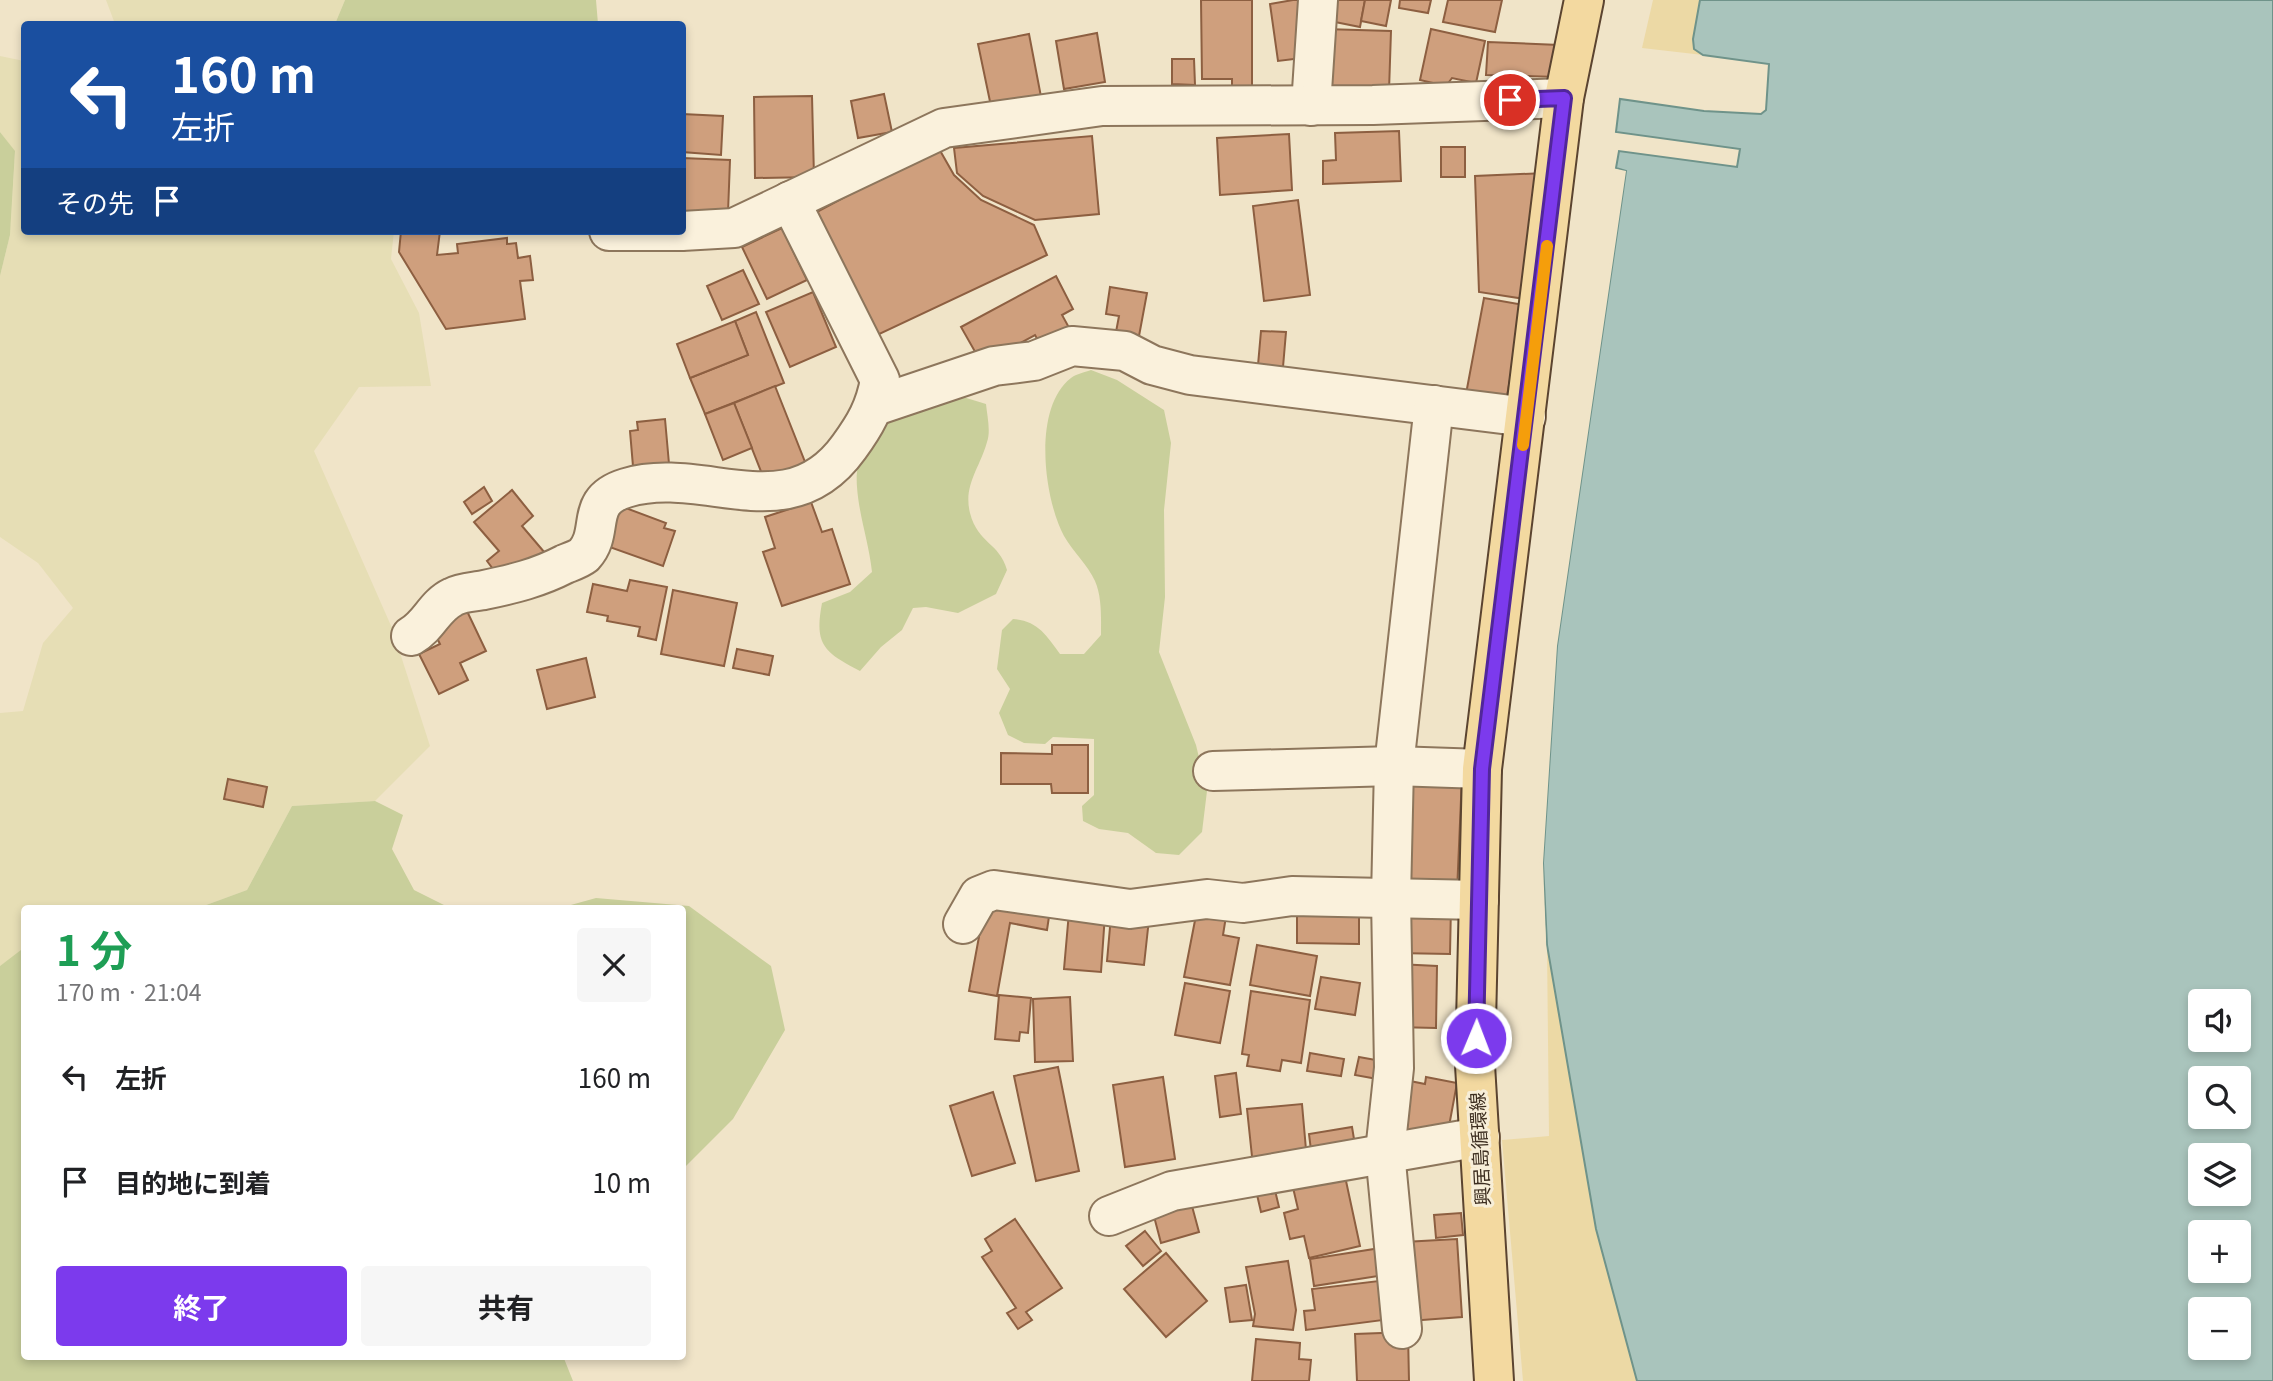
<!DOCTYPE html>
<html lang="ja">
<head>
<meta charset="utf-8">
<style>
	:root { --surface:#fff; --page:#f6f6f6; --text:#202124; --muted:#757577; --accent:#7c3aed }
	body { margin:0; font-family:Georgia,"Noto Sans JP",serif; background:var(--page); color:var(--text); height:100vh; display:flex; flex-direction:column; font-size:26px; white-space:nowrap }
	* { box-sizing:border-box; margin:0 }
	p { font-size:23px; color:var(--muted) }
	.icon { flex:none; width:38px; height:38px; fill:none; stroke:currentColor; stroke-width:2; stroke-linecap:round; stroke-linejoin:round }
	.map { position:relative; flex:1; overflow:hidden }
	.drawer { position:absolute; left:21px; top:905px; width:665px; height:455px; display:flex; flex-direction:column; background:var(--surface); border-radius:7px; box-shadow:0 4px 10px #0003 }
	.drawer>* { flex:none }
	.guide { position:absolute; left:21px; top:21px; width:665px; height:214px; border-radius:7px; box-shadow:0 4px 10px #0003; background:#1a4fa0; color:#fff; overflow:hidden }
	.buttons { position:absolute; left:2188px; top:989px; display:grid; gap:14px }
	.buttons a { display:grid; place-items:center; width:63px; height:63px; border-radius:7px; background:var(--surface); box-shadow:0 4px 10px #0003; font-size:35px }
	.pin { position:absolute; display:grid; place-items:center; width:60px; height:60px; color:#fff; margin:-30px; border:4px solid #fff; border-radius:50%; box-shadow:0 2px 7px #0007 }
	.me { position:absolute; width:77px; margin:-38px; rotate:1deg; stroke-linejoin:round; filter:drop-shadow(0 0 5px #0008) }
	.turn { display:flex; align-items:center; gap:24px; height:147px; padding:0 35px; font-size:32px }
	.turn .icon { width:91px; height:91px; stroke-width:2.5 }
	.turn b { display:block; font-size:49px; line-height:60px }
	.then { display:flex; align-items:center; height:66px; padding:0 35px; background:#0003; gap:14px; font-size:26px }
	.round { display:grid; place-items:center; flex:none; width:74px; height:74px; border-radius:7px; background:var(--page) }
	.head { display:flex; align-items:center; justify-content:space-between; height:119px; padding:0 35px }
	h1 { font-size:42px; font-weight:700; line-height:52px; color:#1e9e55 }
	.primary-button { display:flex; gap:14px; margin-top:auto; padding:14px 35px }
	.primary-button a { flex:1; height:80px; border-radius:7px; background:var(--accent); color:#fff; font-size:28px; font-weight:700; line-height:80px; text-align:center }
	.primary-button a+a { background:var(--page); color:var(--text) }
	ul { padding:0; list-style:none }
	li { display:flex; align-items:center; gap:21px; height:105px; padding:0 35px }
	li div { flex:1 }
	li b { display:block; font-size:26px }
	li em { font-style:normal }
	.map>svg:first-child { display:block }
</style>
</head>
<body>
<div class="map">
<svg width="2273" height="1381" viewBox="0 0 2273 1381">
	<rect width="100%" height="100%" fill="#f0e4c8"/>
	<!-- farmland -->
	<g fill="#e6deb5">
		<polygon points="106,0 345,0 335,24 115,24"/>
		<polygon points="0,56 24,61 24,231 394,231 391,259 419,313 431,386 359,387 314,451 392,628 430,746 375,801 292,806 247,890 198,908 24,908 24,950 0,966 0,713 23,711 43,643 73,608 38,563 0,537 0,276 10,235 15,152 0,132"/>
	</g>
	<!-- green -->
	<g fill="#c9cf9b">
		<polygon points="345,0 596,0 598,24 335,24"/>
		<polygon points="0,132 15,151 10,235 0,276"/>
		<path d="M1091,370L1117,380L1164,410L1171,443L1164,510L1165,597L1159,652L1196,745L1207,791L1202,832L1179,855L1156,853L1128,833L1099,829L1083,821L1082,806L1094,795V739L1053,737L1045,744L1024,743L1008,735L999,713L1010,689L997,669L1002,630L1013,619C1038,621 1046,635 1060,654H1084L1101,635C1101,617 1102,597 1095,581C1088,565 1073,552 1064,536C1044,499 1032,408 1071,378C1076,374 1086,372 1091,370Z"/>
		<path d="M963,397L986,404C987,415 991,431 987,442C980,468 963,485 970,513C978,544 999,542 1007,570L996,594L958,613L926,607L913,608L902,630L881,647L860,671C824,652 814,645 822,603L850,592L872,572C869,543 859,516 857,487C852,428 915,402 963,397Z"/>
		<polygon points="375,801 403,815 392,849 414,890 450,908 198,908 247,890 292,806"/>
		<polygon points="596,898 689,906 771,966 785,1030 733,1119 686,1166 683,1166 682,908 560,908"/>
		<polygon points="21,950 24,950 24,1356 563,1356 573,1381 0,1381 0,966"/>
	</g>
	<!-- sand -->
	<g fill="#ecd9a5">
		<polygon points="1653,0 1700,0 1693,39 1694,49 1703,55 1642,48"/>
		<polygon points="1547,945 1596,1229 1637,1381 1523,1381 1502,1140 1549,1136"/>
	</g>
	<!-- water -->
	<path fill="#a9c4bc" stroke="#6f938a" stroke-width="2" fill-rule="evenodd" d="M1700,0H2273V1381H1637L1596,1229L1547,945L1543,863L1557,646L1626,171L1616,168L1619,151L1737,167L1740,149L1616,132L1620,99L1704,111L1761,114L1766,110L1769,64L1703,55L1694,49L1693,39ZM2200,1001H2238V1040H2200ZM2200,1078H2238V1116H2200ZM2200,1155H2238V1194H2200ZM2200,1232H2238V1270H2200ZM2200,1309H2238V1348H2200Z"/>
	<!-- pier -->
	<polygon fill="#f0e4c8" points="1612,168 1626,171 1557,646 1543,863 1547,967 1539,862 1553,646 1623,173"/>
	<!-- building -->
	<g fill="#cf9f7d" stroke="#8d5f41" stroke-width="2">
		<polygon points="1201,0 1252,0 1252,89 1232,89 1232,79 1202,79"/>
		<polygon points="1293,0 1315,0 1310,57 1278,61 1270,4"/>
		<polygon points="1329,0 1365,0 1360,27 1325,20"/>
		<polygon points="1365,0 1391,0 1386,26 1361,21"/>
		<polygon points="1400,0 1431,0 1428,13 1399,8"/>
		<polygon points="1448,0 1502,0 1495,32 1443,22"/>
		<polygon points="1324,29 1391,31 1389,91 1322,88"/>
		<polygon points="1431,29 1485,41 1476,83 1452,78 1446,86 1420,80"/>
		<polygon points="1097,33 1105,82 1064,89 1056,41"/>
		<polygon points="1029,34 1042,102 992,111 978,44"/>
		<polygon points="1488,42 1559,45 1558,77 1486,75"/>
		<polygon points="1172,59 1194,59 1195,85 1172,84"/>
		<polygon points="884,94 892,132 858,138 851,101"/>
		<polygon points="812,96 814,177 755,178 754,97"/>
		<polygon points="682,114 723,116 721,155 682,152"/>
		<polygon points="1399,131 1401,181 1323,184 1323,161 1336,160 1335,133"/>
		<polygon points="1289,134 1292,190 1220,195 1217,138"/>
		<polygon points="1092,136 1099,214 1035,220 983,196 957,173 954,148"/>
		<polygon points="938,147 954,175 981,200 1034,225 1047,255 873,337 813,214"/>
		<rect x="1441" y="147" width="24" height="30"/>
		<polygon points="682,158 730,160 728,213 683,221"/>
		<polygon points="1545,173 1525,299 1479,292 1475,176"/>
		<polygon points="1298,200 1310,295 1264,301 1253,206"/>
		<polygon points="782,228 807,280 767,299 742,247"/>
		<polygon points="401,231 440,231 437,255 458,253 457,244 507,238 507,244 516,243 518,258 530,256 533,280 520,281 525,319 446,329 399,252"/>
		<polygon points="743,270 759,304 722,320 707,286"/>
		<polygon points="1056,276 1073,309 1062,315 1072,333 1043,349 1035,335 982,364 961,327"/>
		<polygon points="1110,287 1147,293 1139,336 1116,332 1119,316 1106,314"/>
		<polygon points="813,292 836,347 790,367 766,312"/>
		<polygon points="1484,298 1524,305 1506,401 1466,394"/>
		<polygon points="756,312 784,383 705,414 690,378 748,355 735,321"/>
		<polygon points="735,321 748,355 690,378 677,344"/>
		<polygon points="1261,331 1286,332 1283,367 1258,365"/>
		<polygon points="775,386 807,467 766,484 734,403"/>
		<polygon points="734,403 752,448 723,460 705,414"/>
		<polygon points="665,419 670,475 634,478 630,431 638,430 637,422"/>
		<polygon points="484,487 492,501 472,514 464,502"/>
		<polygon points="512,490 533,516 522,526 545,553 499,577 487,561 499,551 474,522"/>
		<polygon points="811,502 822,532 832,529 850,584 782,606 763,552 775,548 765,517"/>
		<polygon points="615,504 666,523 664,528 675,531 663,566 601,544"/>
		<polygon points="630,580 667,587 656,640 638,636 640,627 607,621 608,616 587,612 593,584 627,591"/>
		<polygon points="673,590 737,603 724,666 661,654"/>
		<polygon points="466,609 486,651 460,663 468,680 439,694 419,654 440,644 431,626"/>
		<polygon points="737,649 773,656 769,675 733,668"/>
		<polygon points="586,658 595,697 547,709 537,670"/>
		<polygon points="1052,745 1088,745 1088,793 1052,793 1051,784 1001,784 1001,753 1052,754"/>
		<polygon points="1402,773 1462,776 1457,892 1396,889"/>
		<polygon points="228,779 267,787 263,807 224,799"/>
		<polygon points="1051,903 1047,930 1010,923 997,996 969,991 985,904"/>
		<polygon points="1297,903 1359,904 1359,944 1297,943"/>
		<polygon points="1397,904 1451,905 1450,954 1396,953"/>
		<polygon points="1198,905 1227,910 1223,935 1239,938 1230,985 1184,977"/>
		<polygon points="1069,912 1105,914 1101,972 1064,969"/>
		<polygon points="1111,916 1149,919 1144,965 1107,961"/>
		<polygon points="1257,945 1317,956 1310,996 1250,985"/>
		<polygon points="1397,964 1437,966 1436,1028 1395,1027"/>
		<polygon points="1321,977 1360,983 1355,1015 1315,1009"/>
		<polygon points="1185,983 1230,991 1220,1043 1175,1035"/>
		<polygon points="1251,991 1310,1000 1301,1063 1282,1060 1280,1071 1247,1066 1249,1055 1242,1054"/>
		<polygon points="999,995 1031,998 1028,1033 1020,1032 1019,1041 995,1039"/>
		<polygon points="1070,997 1073,1061 1035,1062 1033,999"/>
		<polygon points="1310,1053 1344,1059 1341,1076 1307,1071"/>
		<polygon points="1359,1057 1387,1062 1383,1080 1355,1075"/>
		<polygon points="1058,1067 1079,1171 1036,1181 1014,1076"/>
		<polygon points="1236,1073 1241,1114 1220,1117 1215,1076"/>
		<polygon points="1163,1077 1175,1159 1125,1167 1113,1085"/>
		<polygon points="1426,1077 1457,1083 1447,1137 1391,1127 1400,1079 1425,1084"/>
		<polygon points="993,1092 1015,1163 972,1176 950,1106"/>
		<polygon points="1302,1104 1307,1161 1253,1166 1247,1109"/>
		<polygon points="1352,1127 1356,1151 1312,1158 1309,1134"/>
		<polygon points="1343,1167 1360,1246 1309,1258 1304,1236 1290,1239 1284,1213 1298,1209 1291,1179"/>
		<polygon points="1273,1182 1279,1207 1261,1212 1255,1186"/>
		<polygon points="1189,1195 1199,1232 1161,1243 1151,1205"/>
		<polygon points="1461,1213 1463,1235 1436,1238 1434,1215"/>
		<polygon points="1015,1219 1062,1288 1026,1312 1032,1320 1018,1329 1007,1313 1016,1308 982,1257 992,1251 985,1239"/>
		<polygon points="1145,1231 1161,1251 1143,1266 1126,1246"/>
		<polygon points="1457,1239 1462,1317 1409,1321 1404,1242"/>
		<polygon points="1387,1247 1391,1274 1314,1286 1310,1259"/>
		<polygon points="1166,1253 1207,1301 1166,1337 1124,1289"/>
		<polygon points="1288,1261 1296,1310 1293,1330 1253,1326 1255,1314 1246,1267"/>
		<polygon points="1387,1280 1391,1319 1306,1330 1304,1311 1315,1310 1312,1289"/>
		<polygon points="1246,1285 1252,1320 1230,1322 1225,1288"/>
		<polygon points="1408,1332 1409,1381 1357,1381 1355,1334"/>
		<polygon points="1256,1339 1300,1343 1299,1359 1311,1360 1309,1381 1252,1381"/>
	</g>
	<g fill="none" stroke-linecap="round" stroke-linejoin="round">
		<defs>
			<g id="minor">
				<polyline points="1311,106 1318,0"/>
				<polyline points="609,231 680,231"/>
				<polyline points="682,231 734,228 944,128 1102,106 1373,105 1564,98"/>
				<polyline points="875,406 994,366 1034,361 1072,346 1125,351 1152,365 1190,375 1526,417"/>
				<path d="M411,636C430,625 434,606 453,597C462,592 475,592 484,590C513,584 538,578 565,564C570,562 579,559 584,555C606,531 583,501 626,488C704,464 788,532 849,447C865,425 875,408 880,380L790,201"/>
				<polyline points="1213,771 1394,766 1482,769"/>
				<polyline points="963,924 979,896 994,890 1130,909 1207,899 1243,903 1292,896 1479,900"/>
				<polyline points="1109,1216 1172,1191 1480,1137"/>
				<polyline points="1402,1329 1385,1152 1394,1068 1391,898 1394,766 1434,405"/>
			</g>
			<polyline id="major" points="1494,1381 1475,1065 1482,769 1564,98 1584,0"/>
		</defs>
		<!-- minor casing -->
		<use href="#minor" stroke="#8d765c" stroke-width="42"/>
		<!-- major casing -->
		<use href="#major" stroke="#5b4430" stroke-width="42"/>
		<!-- minor -->
		<use href="#minor" stroke="#faf1dc" stroke-width="38"/>
		<!-- major -->
		<use href="#major" stroke="#f3d9a0" stroke-width="38"/>
	</g>
	<g fill="none" stroke-linecap="round" stroke-linejoin="round">
		<defs>
			<polyline id="route" points="1476,1038 1482,769 1564,98 1510,100"/>
		</defs>
		<!-- route casing -->
		<use href="#route" stroke="#51269a" stroke-width="18"/>
		<!-- route -->
		<use href="#route" stroke="#7c3aed" stroke-width="12"/>
		<!-- slow -->
		<polyline stroke="#f59e0b" stroke-width="12" points="1523,445 1547,246"/>
	</g>
	<g text-anchor="middle" stroke-width="6" stroke-linejoin="round" paint-order="stroke">
		<!-- street labels -->
		<g font-size="19" fill="#3d2e20" stroke="#f7eed8">
			<text transform="translate(1480 1149) rotate(-93)" y="7">興居島循環線</text>
		</g>
	</g>
</svg>
<div class="buttons">
<a><svg class="icon" aria-label="sound" viewBox="0 0 24 24"><path d="M4 9h4l5-4v14l-5-4H4zM17 9q2 3 0 6"/></svg></a>
<a><svg class="icon" aria-label="search" viewBox="0 0 24 24"><circle cx="10" cy="10" r="6"/><path d="M15 15l6 6"/></svg></a>
<a><svg class="icon" aria-label="layers" viewBox="0 0 24 24"><path d="M12 4l9 5-9 5-9-5zM3 14l9 5 9-5"/></svg></a>
<a>+</a>
<a>−</a>
</div>
<div class="pin" style="left:1510px;top:100px;background:#d93025"><svg class="icon" aria-label="arrive" viewBox="0 0 24 24"><path d="M6 21V4h12l-3 4 3 4H6"/></svg></div>
<svg class="me" style="left:1476px;top:1038px" viewBox="-20 -20 40 40"><circle r="17" fill="#7c3aed" stroke="#fff" stroke-width="3"/><path d="M0-11L8 9 0 5-8 9z" fill="#fff"/></svg>
<div class="guide">
<div class="turn"><svg class="icon" aria-label="left" viewBox="0 0 24 24"><path d="M17 20v-9H6M10 6l-5 5 5 5"/></svg><div><b>160 m</b>左折</div></div>
<div class="then">その先<svg class="icon" aria-label="arrive" viewBox="0 0 24 24"><path d="M6 21V4h12l-3 4 3 4H6"/></svg></div>
</div>
<section class="drawer">
<div class="head"><div><h1>1 分</h1><p>170 m · 21:04</p></div><a class="round"><svg class="icon" aria-label="close" viewBox="0 0 24 24"><path d="M6 6l12 12M18 6L6 18"/></svg></a></div>
<ul>
<li><svg class="icon" aria-label="left" viewBox="0 0 24 24"><path d="M17 20v-9H6M10 6l-5 5 5 5"/></svg><div><b>左折</b></div><em>160 m</em></li>
<li><svg class="icon" aria-label="arrive" viewBox="0 0 24 24"><path d="M6 21V4h12l-3 4 3 4H6"/></svg><div><b>目的地に到着</b></div><em>10 m</em></li>
</ul>
<div class="primary-button"><a>終了</a><a>共有</a></div>
</section>
</div>
</body>
</html>
